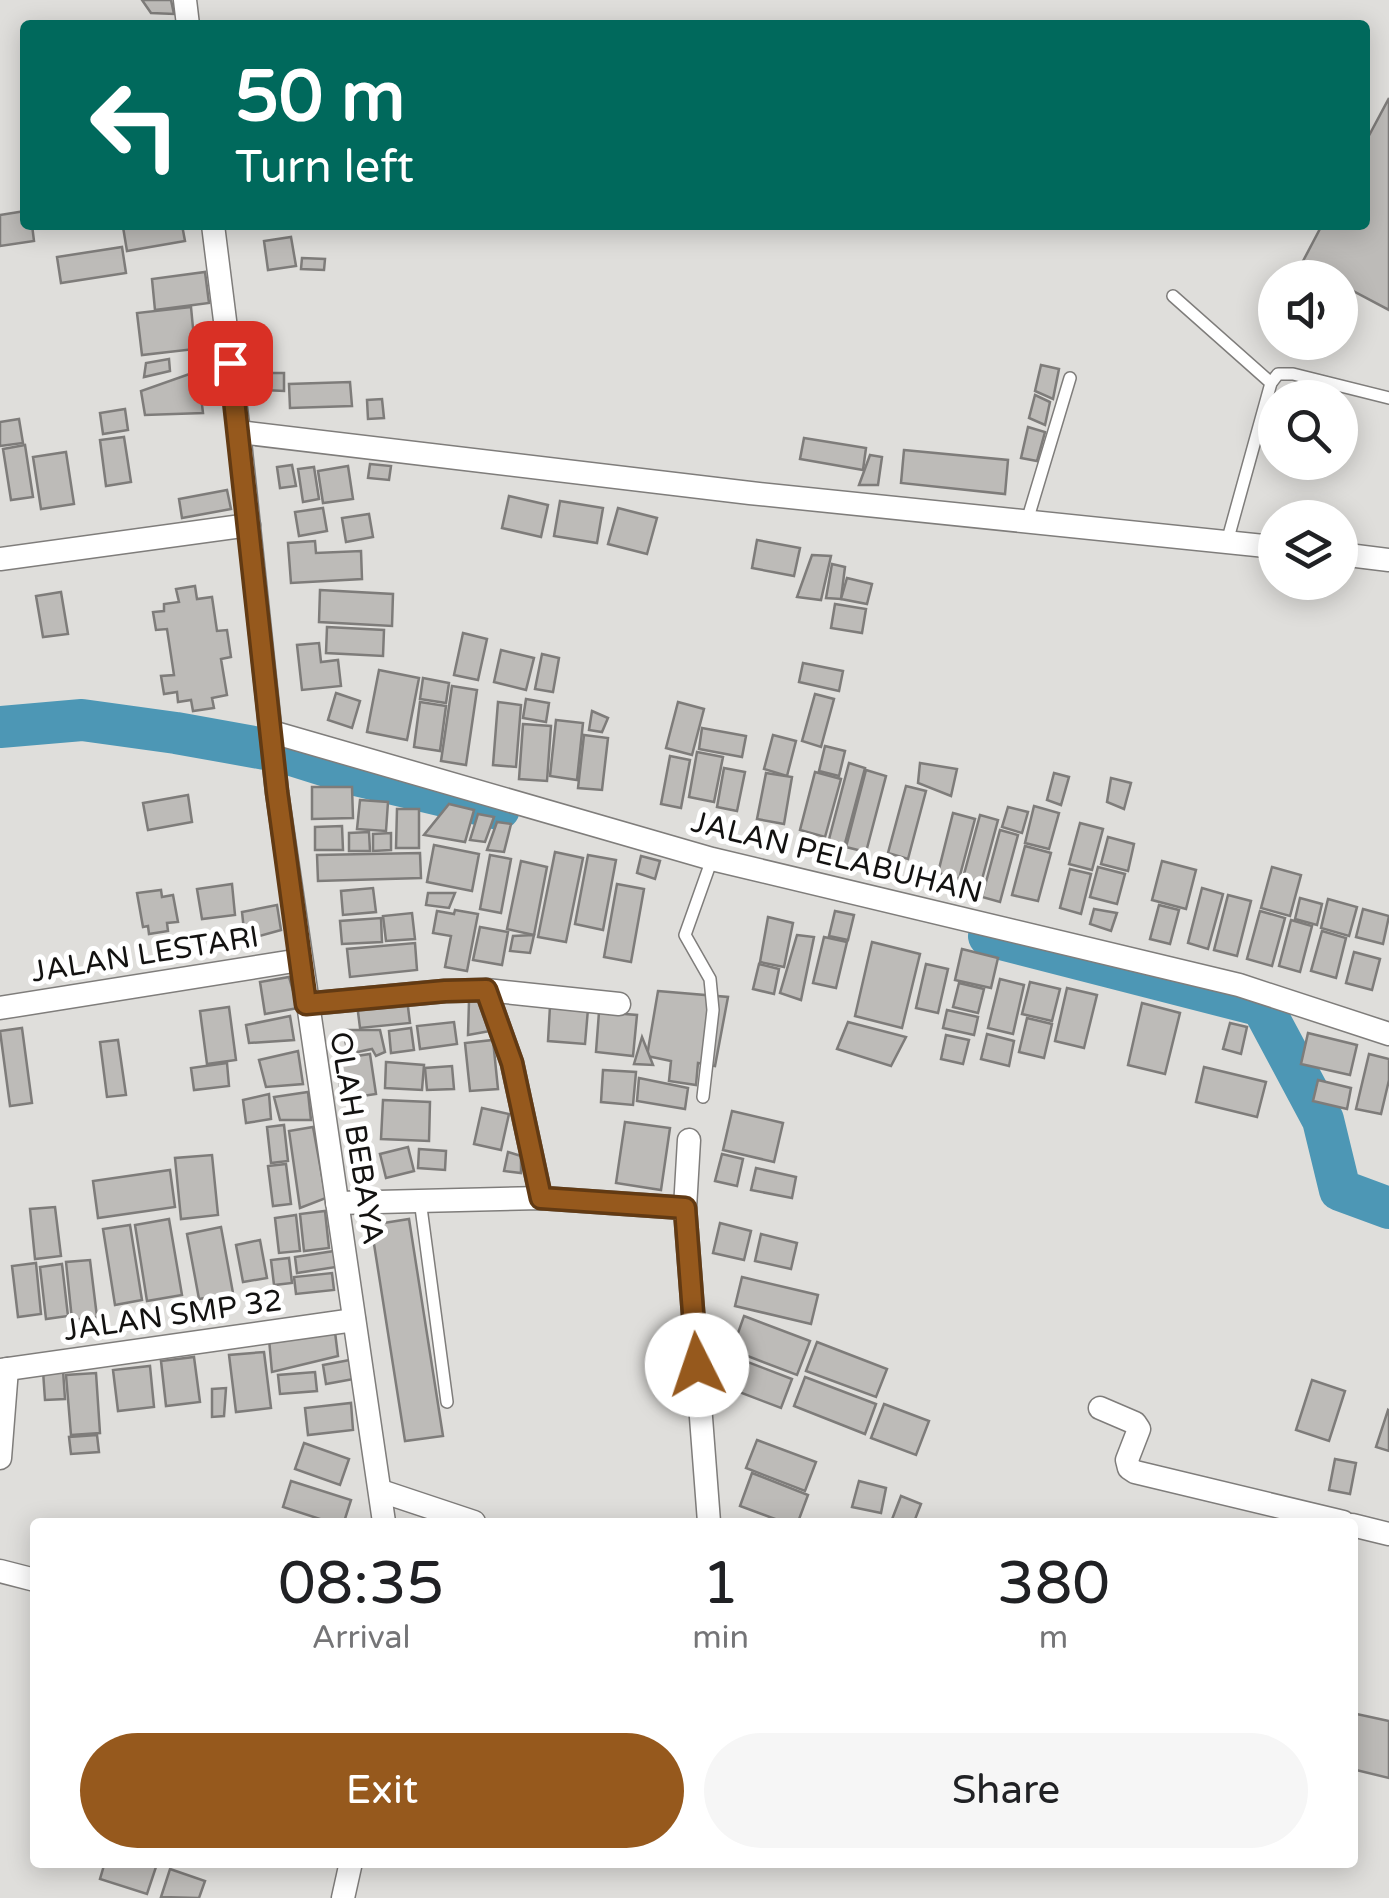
<!DOCTYPE html>
<html lang="en">
<head>
<meta charset="utf-8">
<style>
	:root { --surface:#fff; --page:#f6f6f6; --text:#202124; --muted:#757577; --accent:#96591d }
	body { margin:0; font-family:"Varela Round",sans-serif; background:var(--page); color:var(--text); height:100vh; display:flex; flex-direction:column; font-size:38px; white-space:nowrap }
	* { box-sizing:border-box; margin:0 }
	p { font-size:32px; color:var(--muted) }
	.icon { flex:none; width:55px; height:55px; fill:none; stroke:currentColor; stroke-width:2; stroke-linecap:round; stroke-linejoin:round }
	.map { position:relative; flex:1; overflow:hidden }
	.sheet { position:absolute; left:30px; top:1518px; width:1328px; height:350px; display:flex; flex-direction:column; background:var(--surface); border-radius:10px; box-shadow:0 5px 25px #0003 }
	.sheet>* { flex:none }
	.top-card { position:absolute; left:20px; top:20px; width:1350px; height:210px; border-radius:10px; box-shadow:0 5px 25px #0003; background:#00695c; color:#fff; overflow:hidden }
	.tools { position:absolute; left:1258px; top:260px; display:grid; gap:20px }
	.tools a { display:grid; place-items:center; width:100px; height:100px; border-radius:50%; background:var(--surface); box-shadow:0 5px 25px #0003; font-size:50px }
	.pin { position:absolute; display:grid; place-items:center; width:85px; height:85px; color:#fff; margin:-42px; border-radius:20px; box-shadow:0 5px 15px #0006 }
	.me { position:absolute; width:110px; margin:-55px; rotate:356deg; stroke-linejoin:round; filter:drop-shadow(0 0 8px #0008) }
	.turn { display:flex; align-items:center; gap:35px; height:210px; padding:0 50px; font-size:45px }
	.turn .icon { width:130px; height:130px; stroke-width:2.5 }
	.turn b { display:block; font-size:70px; line-height:85px }
	.eta { display:flex; justify-content:space-evenly; align-items:center; height:170px; text-align:center }
	.eta b { font-size:60px; font-weight:600; line-height:70px }
	.button { display:flex; gap:20px; margin-top:auto; padding:20px 50px }
	.button a { flex:1; height:115px; border-radius:60px; background:var(--accent); color:#fff; font-size:40px; font-weight:600; line-height:115px; text-align:center }
	.button a+a { background:var(--page); color:var(--text) }
	.map>svg:first-child { display:block }
</style>
</head>
<body>
<div class="map">
<svg width="1389" height="1898" viewBox="0 0 1389 1898">
	<rect width="100%" height="100%" fill="#dfdedb"/>
	<g fill="none" stroke-linecap="round" stroke-linejoin="round">
		<!-- river -->
		<g stroke="#4d97b5" stroke-width="42">
			<polyline points="0,727 82,720 176,733 282,752 352,774 499,809"/>
			<polyline points="989,936 1262,1006 1323,1120 1340,1190 1389,1208"/>
		</g>
	</g>
	<!-- building -->
	<g fill="#bdbbb8" stroke="#7e7c7a" stroke-width="2.5">
		<polygon points="142,0 171,0 174,14 151,13"/>
		<polygon points="1389,98 1389,310 1340,284 1340,278 1328,278 1302,263 1322,225 1365,225 1365,143"/>
		<polygon points="25,211 25,225 32,225 34,241 0,246 0,215"/>
		<polygon points="136,225 182,225 185,241 127,251 123,227"/>
		<polygon points="291,237 296,266 268,270 264,241"/>
		<polygon points="122,247 126,273 61,283 57,257"/>
		<polygon points="302,258 325,259 324,270 301,269"/>
		<polygon points="205,272 209,303 155,310 152,279"/>
		<polygon points="191,307 195,349 142,355 137,313"/>
		<polygon points="169,359 170,371 144,377 146,363"/>
		<polygon points="1041,365 1059,369 1053,399 1035,391"/>
		<polygon points="198,371 203,413 145,415 141,391"/>
		<polygon points="264,373 284,373 284,391 264,390"/>
		<polygon points="350,382 352,406 290,408 289,384"/>
		<polygon points="1035,395 1050,402 1045,425 1029,418"/>
		<polygon points="382,399 384,418 368,419 367,400"/>
		<polygon points="125,409 128,430 103,434 100,413"/>
		<polygon points="19,419 23,443 0,446 0,422"/>
		<polygon points="1028,427 1045,432 1037,461 1021,458"/>
		<polygon points="124,437 131,482 106,486 100,440"/>
		<polygon points="804,438 866,448 863,470 800,459"/>
		<polygon points="25,445 33,497 11,500 3,449"/>
		<polygon points="904,450 1008,460 1005,494 901,483"/>
		<polygon points="66,452 74,504 41,509 33,457"/>
		<polygon points="870,455 882,457 878,485 859,485"/>
		<polygon points="370,464 391,466 389,480 368,478"/>
		<polygon points="292,465 296,486 280,488 277,467"/>
		<polygon points="348,466 353,499 323,503 318,471"/>
		<polygon points="314,467 319,499 303,502 298,469"/>
		<polygon points="227,490 231,509 182,518 179,499"/>
		<polygon points="509,496 548,505 541,537 502,528"/>
		<polygon points="560,501 603,508 597,543 554,536"/>
		<polygon points="323,508 327,531 299,536 295,512"/>
		<polygon points="618,508 657,518 647,554 608,544"/>
		<polygon points="369,514 373,537 346,542 342,518"/>
		<polygon points="757,540 800,548 794,576 752,568"/>
		<polygon points="315,541 316,553 361,551 362,579 291,583 288,543"/>
		<polygon points="812,555 831,556 821,600 797,597"/>
		<polygon points="832,564 845,567 841,599 826,598"/>
		<polygon points="847,578 872,584 867,604 841,599"/>
		<polygon points="195,586 197,599 212,597 217,631 227,630 231,657 221,659 227,695 212,698 214,708 193,711 191,700 178,702 177,692 164,694 161,676 174,675 167,629 156,630 153,612 164,611 164,604 179,602 176,589"/>
		<polygon points="320,590 393,594 392,626 319,622"/>
		<polygon points="61,592 68,634 43,637 36,596"/>
		<polygon points="835,604 866,609 862,633 831,628"/>
		<polygon points="327,627 384,630 383,656 326,653"/>
		<polygon points="463,633 487,639 478,680 454,675"/>
		<polygon points="319,643 321,662 338,660 341,686 302,690 297,645"/>
		<polygon points="501,650 534,658 526,690 494,682"/>
		<polygon points="542,654 559,658 553,692 535,689"/>
		<polygon points="803,663 843,671 839,691 799,682"/>
		<polygon points="379,670 419,678 407,740 367,732"/>
		<polygon points="423,678 449,683 446,703 420,699"/>
		<polygon points="452,686 477,690 466,765 441,761"/>
		<polygon points="336,693 360,701 352,728 328,720"/>
		<polygon points="815,694 834,699 821,747 802,741"/>
		<polygon points="526,699 549,703 546,722 523,718"/>
		<polygon points="420,702 446,706 440,751 414,747"/>
		<polygon points="498,702 521,705 516,767 493,765"/>
		<polygon points="678,702 704,709 692,755 666,748"/>
		<polygon points="592,711 608,718 602,732 589,730"/>
		<polygon points="556,720 583,723 577,780 550,776"/>
		<polygon points="523,724 551,726 547,781 519,779"/>
		<polygon points="702,728 746,736 742,757 699,749"/>
		<polygon points="584,735 608,738 602,790 578,788"/>
		<polygon points="773,735 796,741 787,776 764,769"/>
		<polygon points="825,746 845,751 839,776 819,771"/>
		<polygon points="697,752 723,757 714,802 689,797"/>
		<polygon points="670,756 690,760 681,808 661,804"/>
		<polygon points="849,763 865,768 844,847 828,843"/>
		<polygon points="920,763 957,769 951,796 918,783"/>
		<polygon points="724,768 745,772 737,811 717,807"/>
		<polygon points="866,770 886,776 866,852 846,847"/>
		<polygon points="815,772 841,779 825,837 800,830"/>
		<polygon points="766,773 792,777 784,824 757,819"/>
		<polygon points="1054,773 1069,777 1061,805 1047,800"/>
		<polygon points="1111,778 1131,783 1124,809 1107,802"/>
		<polygon points="906,786 926,791 908,859 888,853"/>
		<polygon points="312,787 352,787 353,818 312,819"/>
		<polygon points="188,795 192,822 148,830 143,803"/>
		<polygon points="360,800 388,802 386,831 357,829"/>
		<polygon points="449,804 474,810 465,842 424,835"/>
		<polygon points="1034,806 1059,813 1049,849 1025,843"/>
		<polygon points="1008,807 1028,812 1022,833 1002,827"/>
		<polygon points="397,809 419,809 419,848 396,848"/>
		<polygon points="953,813 975,819 959,879 938,873"/>
		<polygon points="478,814 494,817 485,842 470,840"/>
		<polygon points="980,815 998,820 981,883 963,878"/>
		<polygon points="497,822 511,824 504,852 487,850"/>
		<polygon points="1080,823 1103,829 1092,870 1069,864"/>
		<polygon points="342,826 343,850 315,850 315,827"/>
		<polygon points="1000,830 1018,835 1000,902 982,897"/>
		<polygon points="369,832 370,851 349,851 349,833"/>
		<polygon points="391,833 391,850 373,851 373,834"/>
		<polygon points="1108,837 1134,844 1128,871 1101,864"/>
		<polygon points="434,845 479,854 472,891 427,882"/>
		<polygon points="1025,846 1051,853 1038,901 1012,895"/>
		<polygon points="555,852 583,858 566,942 538,937"/>
		<polygon points="420,853 421,878 318,881 317,855"/>
		<polygon points="490,855 511,859 501,913 480,909"/>
		<polygon points="588,855 616,860 603,930 575,924"/>
		<polygon points="641,856 660,861 655,879 637,873"/>
		<polygon points="521,861 547,867 534,935 507,929"/>
		<polygon points="1162,861 1196,870 1186,909 1152,900"/>
		<polygon points="1098,867 1125,874 1117,904 1090,897"/>
		<polygon points="1272,867 1301,875 1290,916 1261,908"/>
		<polygon points="1070,869 1091,874 1081,914 1060,908"/>
		<polygon points="232,884 235,915 202,919 197,889"/>
		<polygon points="617,884 644,889 631,962 604,957"/>
		<polygon points="373,888 376,912 343,915 341,891"/>
		<polygon points="1202,888 1223,894 1208,949 1188,943"/>
		<polygon points="161,890 162,897 173,895 178,922 167,923 168,931 149,934 148,926 143,927 137,893"/>
		<polygon points="428,893 455,893 449,908 426,905"/>
		<polygon points="1228,895 1251,901 1237,956 1214,950"/>
		<polygon points="1300,898 1322,904 1317,925 1295,919"/>
		<polygon points="1328,899 1357,907 1349,936 1321,928"/>
		<polygon points="277,905 281,930 245,940 242,912"/>
		<polygon points="1159,905 1179,910 1170,944 1150,939"/>
		<polygon points="1094,909 1117,913 1111,931 1090,924"/>
		<polygon points="1363,909 1389,916 1383,944 1356,937"/>
		<polygon points="455,910 478,914 467,971 445,967 451,936 433,933 437,911 454,914"/>
		<polygon points="835,911 854,915 848,940 829,936"/>
		<polygon points="1260,911 1285,918 1272,966 1247,959"/>
		<polygon points="412,913 415,939 386,941 383,916"/>
		<polygon points="768,917 793,923 784,967 760,962"/>
		<polygon points="381,918 382,942 342,944 340,921"/>
		<polygon points="1291,920 1312,926 1300,972 1279,966"/>
		<polygon points="480,927 508,932 502,965 473,960"/>
		<polygon points="1322,931 1346,938 1336,978 1311,971"/>
		<polygon points="534,935 530,953 510,951 513,936"/>
		<polygon points="797,935 814,937 801,1000 780,993"/>
		<polygon points="824,937 847,942 836,988 813,983"/>
		<polygon points="872,942 920,954 902,1028 855,1016"/>
		<polygon points="415,943 417,970 350,977 347,949"/>
		<polygon points="962,949 998,958 991,988 955,980"/>
		<polygon points="1354,952 1380,959 1372,990 1346,983"/>
		<polygon points="759,964 779,969 774,994 753,989"/>
		<polygon points="926,964 948,969 938,1013 916,1008"/>
		<polygon points="289,977 298,1008 265,1014 260,982"/>
		<polygon points="1000,979 1024,985 1013,1034 988,1028"/>
		<polygon points="1030,982 1060,989 1052,1021 1022,1014"/>
		<polygon points="959,983 984,989 978,1013 953,1007"/>
		<polygon points="1067,988 1097,995 1084,1048 1055,1041"/>
		<polygon points="658,991 728,997 715,1066 698,1063 696,1085 669,1081 671,1061 647,1056"/>
		<polygon points="483,997 490,1031 468,1035 469,1001"/>
		<polygon points="407,999 410,1023 360,1028 357,1004"/>
		<polygon points="1142,1003 1180,1013 1165,1074 1128,1065"/>
		<polygon points="550,1006 588,1009 585,1044 548,1041"/>
		<polygon points="229,1007 236,1060 207,1064 200,1011"/>
		<polygon points="947,1010 978,1017 974,1035 943,1028"/>
		<polygon points="599,1012 637,1015 633,1056 596,1052"/>
		<polygon points="290,1016 294,1040 249,1043 246,1025"/>
		<polygon points="1027,1018 1052,1024 1044,1058 1019,1052"/>
		<polygon points="454,1022 457,1044 420,1049 417,1026"/>
		<polygon points="848,1022 906,1037 891,1066 837,1049"/>
		<polygon points="1230,1023 1247,1027 1241,1054 1223,1049"/>
		<polygon points="22,1028 32,1103 10,1106 0,1031"/>
		<polygon points="411,1028 414,1050 391,1053 389,1031"/>
		<polygon points="343,1030 380,1030 385,1052 376,1056 372,1049 348,1054"/>
		<polygon points="1308,1033 1357,1045 1350,1075 1301,1064"/>
		<polygon points="987,1034 1014,1041 1009,1066 981,1059"/>
		<polygon points="946,1035 969,1040 963,1064 941,1059"/>
		<polygon points="642,1037 653,1065 634,1064"/>
		<polygon points="118,1040 126,1095 107,1097 100,1042"/>
		<polygon points="493,1040 498,1089 470,1091 465,1043"/>
		<polygon points="298,1051 303,1084 266,1087 259,1060"/>
		<polygon points="370,1054 376,1094 342,1099 336,1059"/>
		<polygon points="1369,1054 1389,1059 1389,1080 1381,1114 1356,1109"/>
		<polygon points="386,1062 424,1065 422,1090 385,1088"/>
		<polygon points="227,1063 229,1086 194,1090 191,1068"/>
		<polygon points="452,1066 454,1089 427,1090 425,1068"/>
		<polygon points="1204,1067 1266,1082 1257,1117 1196,1102"/>
		<polygon points="603,1070 636,1072 633,1105 601,1102"/>
		<polygon points="639,1078 688,1088 685,1109 637,1101"/>
		<polygon points="1318,1080 1351,1088 1347,1109 1313,1101"/>
		<polygon points="308,1092 311,1120 280,1120 274,1097"/>
		<polygon points="269,1094 271,1119 246,1123 243,1100"/>
		<polygon points="383,1100 430,1102 429,1141 381,1139"/>
		<polygon points="482,1108 509,1114 501,1150 474,1144"/>
		<polygon points="732,1111 783,1123 774,1162 723,1150"/>
		<polygon points="625,1122 670,1128 661,1190 616,1183"/>
		<polygon points="284,1125 288,1161 271,1163 267,1127"/>
		<polygon points="313,1127 326,1198 300,1208 289,1131"/>
		<polygon points="408,1147 414,1171 386,1178 380,1154"/>
		<polygon points="419,1149 446,1151 445,1170 418,1168"/>
		<polygon points="508,1152 521,1156 521,1173 504,1171"/>
		<polygon points="722,1154 743,1159 737,1186 715,1181"/>
		<polygon points="212,1155 218,1215 181,1219 175,1158"/>
		<polygon points="286,1164 291,1204 273,1206 268,1166"/>
		<polygon points="756,1168 796,1177 792,1198 751,1190"/>
		<polygon points="170,1170 175,1207 98,1218 93,1181"/>
		<polygon points="55,1207 61,1256 35,1259 30,1209"/>
		<polygon points="325,1211 329,1248 304,1251 300,1214"/>
		<polygon points="296,1215 300,1251 279,1253 275,1218"/>
		<polygon points="169,1219 182,1295 147,1301 135,1225"/>
		<polygon points="409,1219 443,1436 405,1441 371,1225"/>
		<polygon points="720,1223 751,1231 744,1260 713,1253"/>
		<polygon points="130,1225 142,1300 115,1305 103,1229"/>
		<polygon points="221,1227 233,1293 199,1299 187,1234"/>
		<polygon points="761,1234 797,1243 791,1269 755,1261"/>
		<polygon points="260,1240 267,1278 243,1282 236,1245"/>
		<polygon points="334,1251 336,1267 297,1273 295,1257"/>
		<polygon points="289,1258 292,1283 274,1285 271,1260"/>
		<polygon points="90,1260 97,1317 72,1320 66,1262"/>
		<polygon points="36,1263 41,1314 18,1317 12,1266"/>
		<polygon points="62,1264 68,1316 46,1319 40,1267"/>
		<polygon points="332,1273 334,1290 296,1294 294,1277"/>
		<polygon points="742,1277 818,1295 811,1324 735,1306"/>
		<polygon points="744,1316 810,1341 797,1375 732,1350"/>
		<polygon points="335,1332 338,1356 272,1372 269,1339"/>
		<polygon points="817,1342 887,1369 876,1397 806,1371"/>
		<polygon points="264,1352 271,1408 236,1412 229,1355"/>
		<polygon points="732,1356 792,1379 781,1408 721,1385"/>
		<polygon points="194,1357 200,1402 166,1406 161,1361"/>
		<polygon points="355,1359 359,1378 326,1384 323,1365"/>
		<polygon points="150,1366 154,1407 118,1411 113,1370"/>
		<polygon points="63,1370 65,1399 45,1400 43,1371"/>
		<polygon points="315,1372 317,1391 280,1394 278,1375"/>
		<polygon points="96,1373 100,1433 71,1435 66,1375"/>
		<polygon points="805,1377 876,1404 865,1434 794,1406"/>
		<polygon points="1312,1380 1345,1391 1329,1441 1296,1430"/>
		<polygon points="226,1388 224,1416 212,1417 212,1389"/>
		<polygon points="351,1403 353,1430 308,1435 305,1408"/>
		<polygon points="884,1404 929,1421 916,1455 871,1438"/>
		<polygon points="1388,1410 1389,1411 1389,1451 1376,1447"/>
		<polygon points="97,1435 99,1452 71,1454 69,1437"/>
		<polygon points="757,1440 816,1462 805,1491 746,1468"/>
		<polygon points="304,1443 349,1459 340,1485 295,1469"/>
		<polygon points="1335,1459 1356,1463 1350,1494 1329,1490"/>
		<polygon points="752,1473 808,1495 798,1522 783,1522 740,1506"/>
		<polygon points="291,1481 351,1500 344,1522 329,1522 283,1507"/>
		<polygon points="859,1481 886,1488 881,1513 852,1507"/>
		<polygon points="901,1496 921,1504 914,1522 891,1522"/>
		<polygon points="1352,1713 1389,1721 1389,1778 1352,1769"/>
		<polygon points="105,1862 144,1862 156,1867 147,1894 100,1879"/>
		<polygon points="170,1869 205,1881 199,1898 161,1897"/>
	</g>
	<g fill="none" stroke-linecap="round" stroke-linejoin="round">
		<defs>
			<g id="lane">
				<polyline points="1173,296 1271,383"/>
				<polyline points="1027,521 1070,378"/>
				<polyline points="1227,542 1271,383 1278,374 1293,374 1389,398"/>
				<polyline points="703,1097 713,1010 710,979 685,935 712,859"/>
				<polyline points="420,1200 447,1402"/>
			</g>
			<g id="street">
				<polyline points="185,0 188,25"/>
				<polyline points="213,225 239,432 277,792 384,1522"/>
				<polyline points="239,432 750,493 1275,547"/>
				<polyline points="1340,554 1389,560"/>
				<polyline points="0,559 249,525"/>
				<polyline points="272,732 712,859 1239,985 1389,1034"/>
				<polyline points="486,990 619,1004"/>
				<polyline points="307,1004 445,991 486,990 512,1063 541,1198"/>
				<polyline points="0,1008 300,960"/>
				<polyline points="689,1140 685,1208 709,1522"/>
				<polyline points="337,1203 541,1198 685,1208"/>
				<polyline points="0,1370 354,1320"/>
				<polyline points="1100,1408 1135,1423 1139,1429 1127,1460 1129,1468 1135,1472 1343,1522"/>
				<polyline points="0,1458 7,1369"/>
				<polyline points="381,1491 474,1522"/>
				<polyline points="1352,1525 1389,1534"/>
				<polyline points="0,1571 35,1580"/>
				<polyline points="343,1898 351,1862"/>
			</g>
		</defs>
		<!-- lane casing -->
		<use href="#lane" stroke="#7f7d7b" stroke-width="14"/>
		<!-- street casing -->
		<use href="#street" stroke="#7f7d7b" stroke-width="25"/>
		<!-- lane -->
		<use href="#lane" stroke="#fff" stroke-width="11"/>
		<!-- street -->
		<use href="#street" stroke="#fff" stroke-width="22"/>
	</g>
	<g fill="none" stroke-linecap="round" stroke-linejoin="round">
		<defs>
			<polyline id="route" points="230,363 277,792 306,1004 445,991 486,990 512,1063 541,1198 685,1208 697,1365"/>
		</defs>
		<!-- route casing -->
		<use href="#route" stroke="#623a13" stroke-width="25"/>
		<!-- route -->
		<use href="#route" stroke="#96591d" stroke-width="18"/>
	</g>
	<g text-anchor="middle" stroke-width="10" stroke-linejoin="round" paint-order="stroke">
		<!-- street labels -->
		<g font-size="30" fill="#131211" stroke="#fff">
			<text transform="translate(837 857) rotate(14)" y="10">JALAN PELABUHAN</text>
			<text transform="translate(145 954) rotate(-9)" y="10">JALAN LESTARI</text>
			<text transform="translate(357 1138) rotate(81)" y="10">OLAH BEBAYA</text>
			<text transform="translate(173 1315) rotate(-8)" y="10">JALAN SMP 32</text>
		</g>
	</g>
</svg>
<div class="tools">
<a><svg class="icon" aria-label="sound" viewBox="0 0 24 24"><path d="M4 9h4l5-4v14l-5-4H4zM17 9q2 3 0 6"/></svg></a>
<a><svg class="icon" aria-label="search" viewBox="0 0 24 24"><circle cx="10" cy="10" r="6"/><path d="M15 15l6 6"/></svg></a>
<a><svg class="icon" aria-label="layers" viewBox="0 0 24 24"><path d="M12 4l9 5-9 5-9-5zM3 14l9 5 9-5"/></svg></a>
</div>
<div class="pin" style="left:230px;top:363px;background:#d93025"><svg class="icon" aria-label="arrive" viewBox="0 0 24 24"><path d="M6 21V4h12l-3 4 3 4H6"/></svg></div>
<svg class="me" style="left:697px;top:1365px" viewBox="-20 -20 40 40"><circle r="19" fill="#fff"/><path d="M0-13L10 11 0 6-10 11z" fill="#96591d"/></svg>
<div class="top-card">
<div class="turn"><svg class="icon" aria-label="left" viewBox="0 0 24 24"><path d="M17 20v-9H6M10 6l-5 5 5 5"/></svg><div><b>50 m</b>Turn left</div></div>
</div>
<section class="sheet">
<div class="eta">
<div><b>08:35</b><p>Arrival</p></div>
<div><b>1</b><p>min</p></div>
<div><b>380</b><p>m</p></div>
</div>
<div class="button"><a>Exit</a><a>Share</a></div>
</section>
</div>
</body>
</html>
